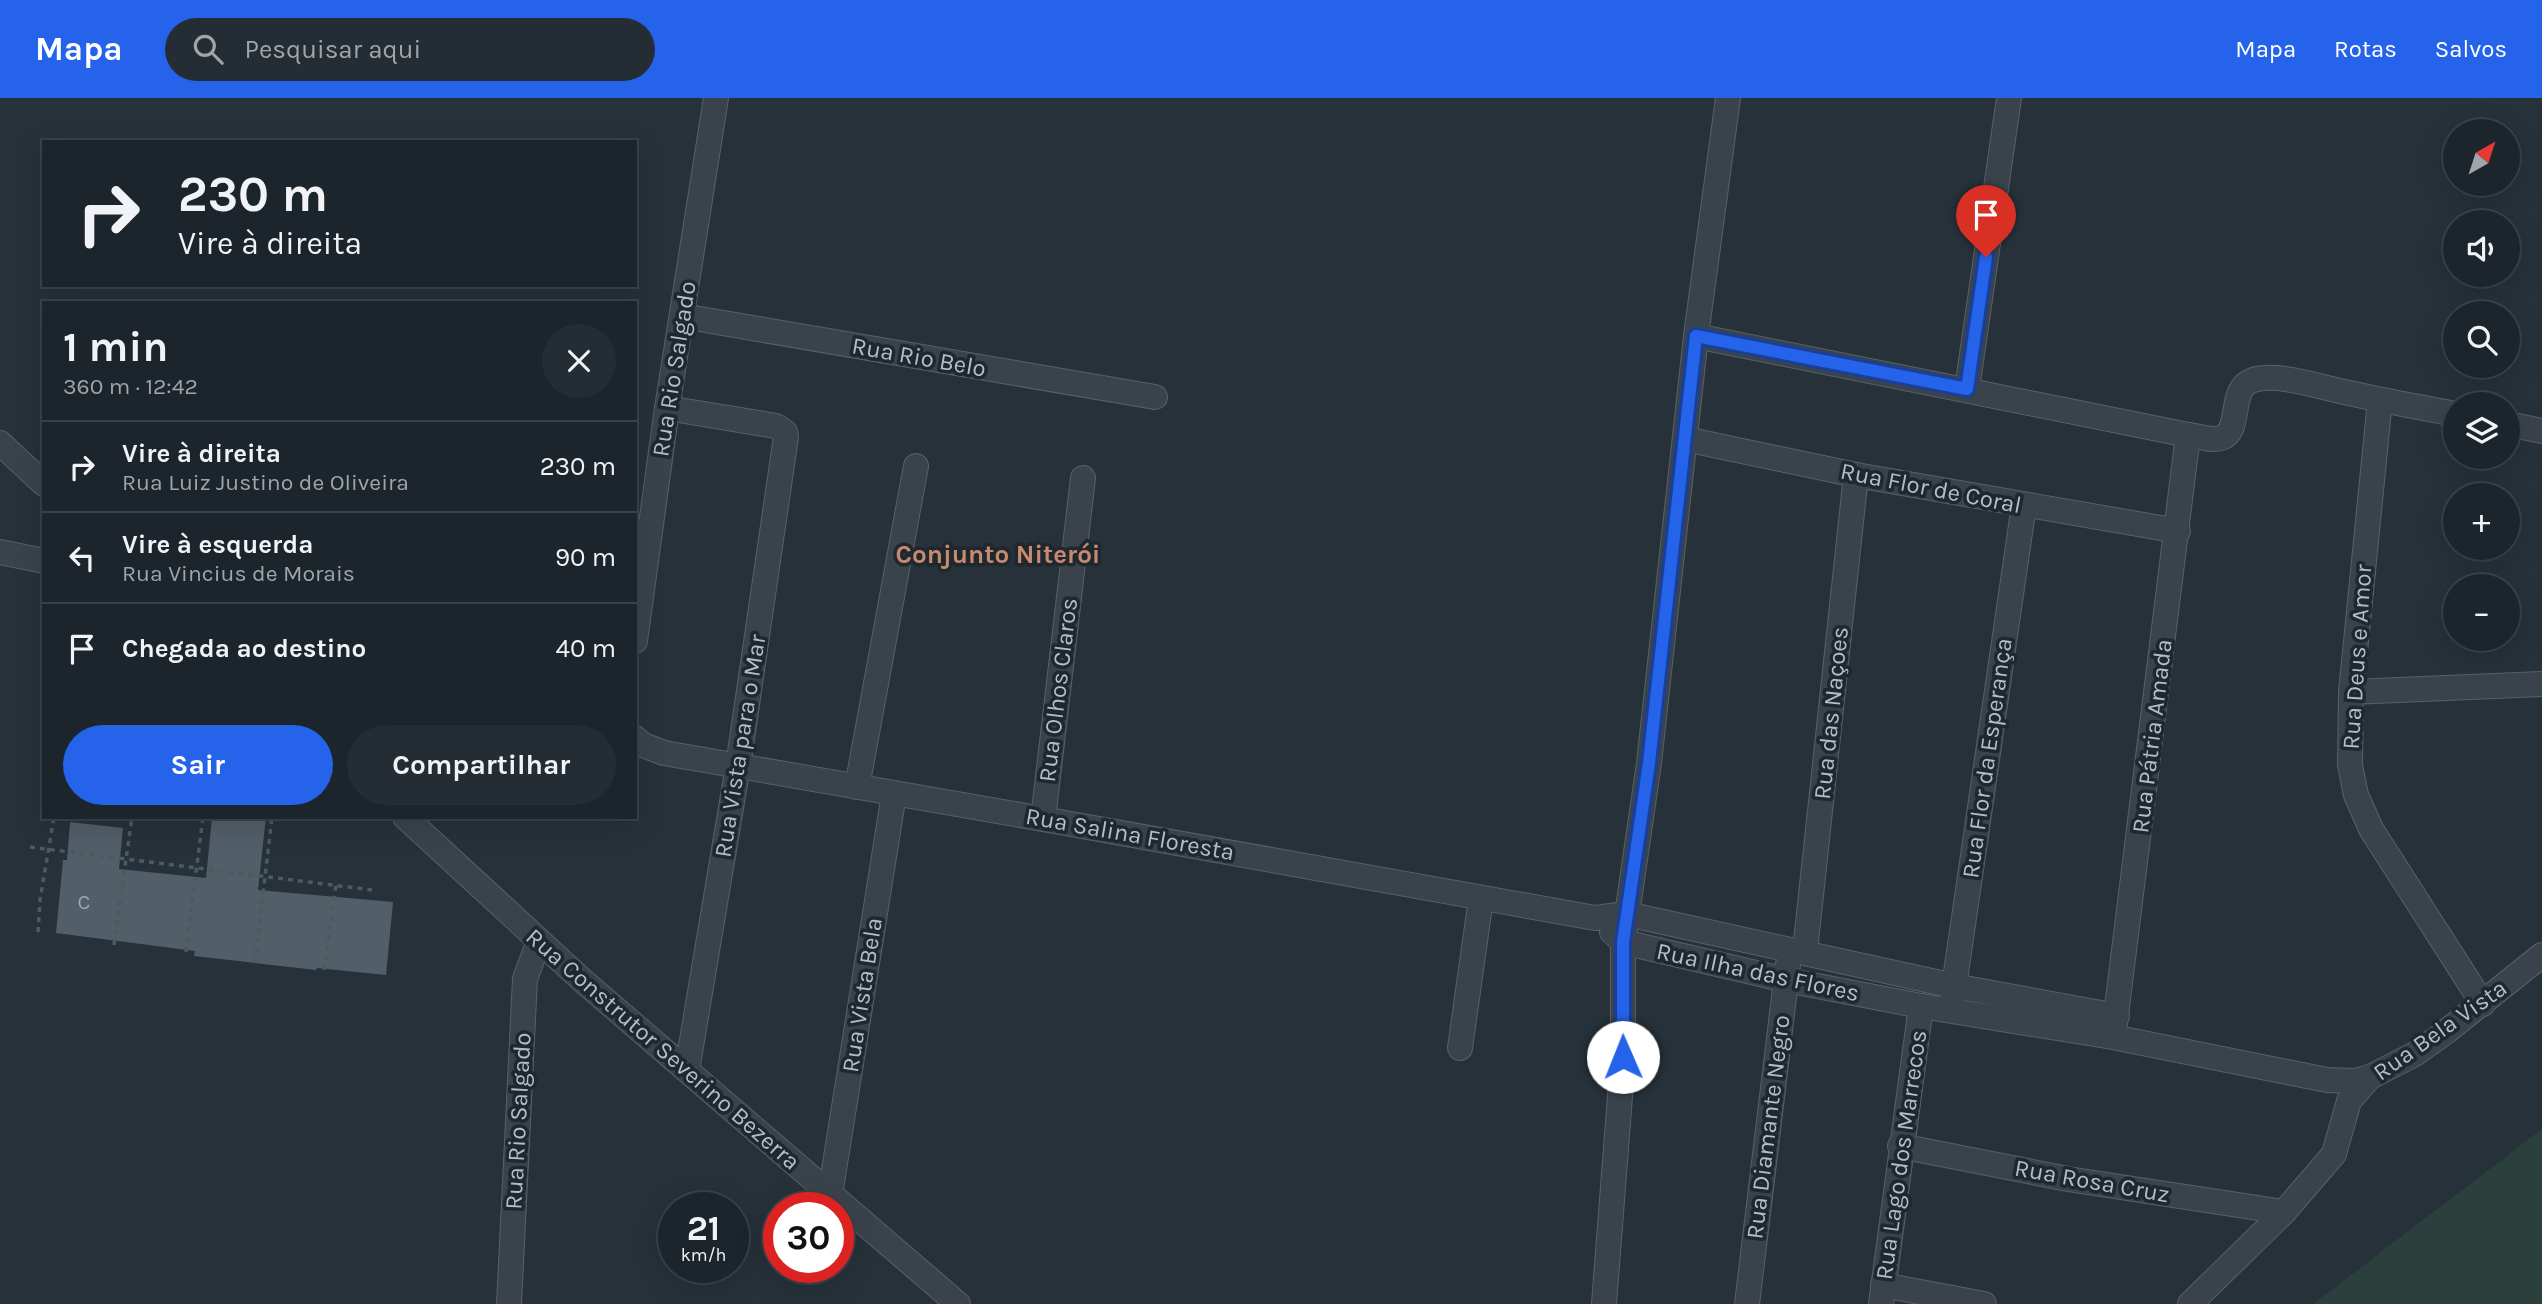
<!DOCTYPE html>
<html lang="pt">
<head>
<meta charset="utf-8">
<style>
	:root { --surface:#1c252c; --page:#252d34; --text:#f1f3f6; --muted:#a0a5a9; --line:#3a4248; --accent:#2563eb }
	body { margin:0; font-family:Karla,sans-serif; background:var(--page); color:var(--text); height:100vh; display:flex; flex-direction:column; font-size:26px; white-space:nowrap }
	* { box-sizing:border-box; margin:0 }
	p { font-size:23px; color:var(--muted) }
	.icon { flex:none; width:38px; height:38px; fill:none; stroke:currentColor; stroke-width:2; stroke-linecap:round; stroke-linejoin:round }
	.map { position:relative; flex:1; overflow:hidden }
	.sheet { position:absolute; left:42px; top:203px; width:595px; height:518px; display:flex; flex-direction:column; background:var(--surface); border-radius:0px; box-shadow:0 7px 28px #0002,0 0 0 2px var(--line) }
	.sheet>* { flex:none }
	.hud { position:absolute; left:42px; top:42px; width:595px; height:147px; border-radius:0px; box-shadow:0 7px 28px #0002,0 0 0 2px var(--line); background:#1c252c; color:var(--text); overflow:hidden }
	.needle { width:46px; rotate:39deg }
	.buttons { position:absolute; left:2443px; top:21px; display:grid; gap:14px }
	.buttons a { display:grid; place-items:center; width:77px; height:77px; border-radius:50%; background:var(--surface); box-shadow:0 7px 28px #0002,0 0 0 2px var(--line); font-size:35px }
	.speed { position:absolute; left:658px; top:1094px; display:flex; gap:14px; font-size:35px; font-weight:700; text-align:center }
	.speed>* { display:grid; place-content:center; width:91px; height:91px; border-radius:50%; background:var(--surface); box-shadow:0 7px 28px #0002,0 0 0 2px var(--line); line-height:1 }
	.speed small { font-size:18px; font-weight:400 }
	.speed .limit { border:10px solid #d22; background:#fff; color:#111 }
	.pin { position:absolute; display:grid; place-items:center; width:60px; height:60px; color:#fff; margin:-72px -30px; border-radius:50% 50% 50% 0; rotate:-45deg; box-shadow:0 0 7px #0007 }
	.pin .icon { rotate:45deg }
	.me { position:absolute; width:77px; margin:-38px; rotate:359deg; stroke-linejoin:round; filter:drop-shadow(0 0 5px #0008) }
	.turn { display:flex; align-items:center; gap:24px; height:147px; padding:0 21px; font-size:32px }
	.turn .icon { width:91px; height:91px; stroke-width:2.5 }
	.turn b { display:block; font-size:49px; line-height:60px }
	.round { display:grid; place-items:center; flex:none; width:74px; height:74px; border-radius:37px; background:var(--page) }
	.summary { display:flex; align-items:center; justify-content:space-between; height:119px; padding:0 21px }
	h1 { font-size:42px; font-weight:700; line-height:52px }
	.button { display:flex; gap:14px; margin-top:auto; padding:14px 21px }
	.button a { flex:1; height:80px; border-radius:42px; background:var(--accent); color:#fff; font-size:28px; font-weight:700; line-height:80px; text-align:center }
	.button a+a { background:var(--page); color:var(--text) }
	ul { padding:0; list-style:none }
	li { display:flex; align-items:center; gap:21px; height:91px; padding:0 21px; border-top:2px solid var(--line) }
	li div { flex:1 }
	li b { display:block; font-size:26px }
	li em { font-style:normal }
	header { display:flex; align-items:center; gap:42px; box-sizing:border-box; height:98px; padding:0 35px; background:var(--accent); color:#fff }
	header strong { font-size:33px }
	nav { display:flex; gap:38px; margin-inline-start:auto; font-size:24px }
	.search { width:490px; height:63px; background:var(--page); display:flex; align-items:center; gap:18px; box-sizing:border-box; padding:0 24px; border-radius:38px; color:var(--muted); font-size:26px }
	.map>svg:first-child { display:block }
</style>
</head>
<body>
<header>
<strong>Mapa</strong>
<div class="search"><svg class="icon" aria-label="search" viewBox="0 0 24 24"><circle cx="10" cy="10" r="6"/><path d="M15 15l6 6"/></svg>Pesquisar aqui</div>
<nav><a>Mapa</a><a>Rotas</a><a>Salvos</a></nav>
</header>
<div class="map">
<svg width="2542" height="1206" viewBox="0 0 2542 1206">
	<rect width="100%" height="100%" fill="#26313a"/>
	<!-- green -->
	<polygon fill="#2b3f3d" points="2542,1031 2542,1206 2313,1206"/>
	<!-- building -->
	<polygon fill="#525e68" points="212,719 266,719 258,792 393,804 386,877 317,870 316,872 194,858 195,853 56,835 63,762 67,762 70,724 123,730 119,771 206,780"/>
	<g fill="none" stroke-linecap="round" stroke-linejoin="round">
		<defs>
			<g id="minor">
				<polyline points="682,218 1155,299"/>
				<path d="M1696,238L2188,337C2198,338 2212,343 2221,340C2243,333 2227,291 2253,282C2278,274 2323,290 2349,295C2384,303 2420,309 2455,316"/>
				<polyline points="1967,291 2009,0"/>
				<polyline points="2380,302 2351,594 2350,667 2356,697 2371,731 2483,906"/>
				<polyline points="667,310 776,328 785,334 786,339 738,668 687,972"/>
				<polyline points="2508,326 2542,333"/>
				<polyline points="1685,341 1856,377 2178,433"/>
				<polyline points="0,345 44,386"/>
				<polyline points="0,454 44,463"/>
				<polyline points="635,543 667,310 716,0"/>
				<polyline points="2351,594 2542,586"/>
				<polyline points="635,640 643,647 664,655 1043,721 1595,820 1627,816 1954,888 2117,918"/>
				<polyline points="857,689 916,368"/>
				<polyline points="405,719 582,882 958,1206"/>
				<polyline points="1043,721 1083,380"/>
				<polyline points="1612,834 1623,844 1786,882 1921,908 2113,939 2327,982 2354,983 2370,979"/>
				<polyline points="1805,853 1856,377"/>
				<polyline points="1952,902 2024,407"/>
				<polyline points="2114,933 2188,337"/>
				<polyline points="1460,950 1481,800"/>
				<polyline points="1900,1048 2068,1081 2284,1114"/>
				<polyline points="830,1097 894,696"/>
				<polyline points="1883,1187 1984,1206"/>
				<polyline points="509,1206 525,881 539,843"/>
				<polyline points="1604,1206 1623,959 1623,844 1649,665 1696,238 1728,0"/>
				<polyline points="1747,1206 1788,866"/>
				<polyline points="1881,1206 1921,908"/>
				<polyline points="2190,1206 2284,1114 2334,1056 2349,1003 2370,979 2415,956 2447,933 2542,857"/>
			</g>
		</defs>
		<!-- minor casing -->
		<use href="#minor" stroke="#586168" stroke-width="26"/>
		<!-- path -->
		<g stroke="#4a5c5c" stroke-width="3.5" stroke-dasharray="5 5" stroke-linecap="butt">
			<polyline points="30,749 372,792"/>
			<polyline points="38,834 40,802 54,719"/>
			<polyline points="114,847 132,719"/>
			<polyline points="186,854 203,719"/>
			<polyline points="255,865 272,719"/>
			<polyline points="324,872 336,787"/>
		</g>
		<!-- minor -->
		<use href="#minor" stroke="#3a434b" stroke-width="24"/>
	</g>
	<g fill="none" stroke-linecap="round" stroke-linejoin="round">
		<defs>
			<polyline id="route" points="1623,959 1623,844 1649,665 1696,238 1967,291 1986,159"/>
		</defs>
		<!-- route casing -->
		<use href="#route" stroke="#184099" stroke-width="18"/>
		<!-- route -->
		<use href="#route" stroke="#2563eb" stroke-width="12"/>
	</g>
	<g text-anchor="middle" stroke-width="7" stroke-linejoin="round" paint-order="stroke">
		<!-- number labels -->
		<g font-size="21" fill="#9ca6ae">
			<text x="84" y="811">C</text>
		</g>
		<!-- street labels -->
		<g font-size="24" fill="#b5bec6" stroke="#1f282f">
			<text transform="translate(919 259) rotate(10)" y="8">Rua Rio Belo</text>
			<text transform="translate(674 271) rotate(-81)" y="8">Rua Rio Salgado</text>
			<text transform="translate(1931 390) rotate(11)" y="8">Rua Flor de Coral</text>
			<text transform="translate(2357 559) rotate(-86)" y="8">Rua Deus e Amor</text>
			<text transform="translate(1058 592) rotate(-83)" y="8">Rua Olhos Claros</text>
			<text transform="translate(1831 615) rotate(-84)" y="8">Rua das Naçoes</text>
			<text transform="translate(2152 638) rotate(-83)" y="8">Rua Pátria Amada</text>
			<text transform="translate(740 648) rotate(-81)" y="8">Rua Vista para o Mar</text>
			<text transform="translate(1987 660) rotate(-82)" y="8">Rua Flor da Esperança</text>
			<text transform="translate(1130 736) rotate(10)" y="8">Rua Salina Floresta</text>
			<text transform="translate(1758 874) rotate(12)" y="8">Rua Ilha das Flores</text>
			<text transform="translate(862 897) rotate(-81)" y="8">Rua Vista Bela</text>
			<text transform="translate(2440 932) rotate(-35)" y="8">Rua Bela Vista</text>
			<text transform="translate(663 951) rotate(41)" y="8">Rua Construtor Severino Bezerra</text>
			<text transform="translate(518 1023) rotate(-87)" y="8">Rua Rio Salgado</text>
			<text transform="translate(1768 1029) rotate(-83)" y="8">Rua Diamante Negro</text>
			<text transform="translate(1901 1057) rotate(-82)" y="8">Rua Lago dos Marrecos</text>
			<text transform="translate(2092 1083) rotate(10)" y="8">Rua Rosa Cruz</text>
		</g>
		<!-- neighbourhood labels -->
		<g font-size="26" font-weight="bold" fill="#c88a6e" stroke="#1f282f">
			<text x="998" y="465">Conjunto Niterói</text>
		</g>
	</g>
</svg>
<div class="buttons">
<a><svg class="needle" viewBox="-14 -14 28 28"><path d="M0-13l5 13h-10z" fill="#e53935"/><path d="M0 13l5-13h-10z" fill="#a0a5a9"/></svg></a>
<a><svg class="icon" aria-label="sound" viewBox="0 0 24 24"><path d="M4 9h4l5-4v14l-5-4H4zM17 9q2 3 0 6"/></svg></a>
<a><svg class="icon" aria-label="search" viewBox="0 0 24 24"><circle cx="10" cy="10" r="6"/><path d="M15 15l6 6"/></svg></a>
<a><svg class="icon" aria-label="layers" viewBox="0 0 24 24"><path d="M12 4l9 5-9 5-9-5zM3 14l9 5 9-5"/></svg></a>
<a>+</a>
<a>−</a>
</div>
<div class="speed"><div>21<small>km/h</small></div><div class="limit">30</div></div>
<div class="pin" style="left:1986px;top:159px;background:#d93025"><svg class="icon" aria-label="arrive" viewBox="0 0 24 24"><path d="M6 21V4h12l-3 4 3 4H6"/></svg></div>
<svg class="me" style="left:1623px;top:959px" viewBox="-20 -20 40 40"><circle r="19" fill="#fff"/><path d="M0-13L10 11 0 6-10 11z" fill="#2563eb"/></svg>
<div class="hud">
<div class="turn"><svg class="icon" aria-label="right" viewBox="0 0 24 24"><path d="M7 20v-9h11M14 6l5 5-5 5"/></svg><div><b>230 m</b>Vire à direita</div></div>
</div>
<section class="sheet">
<div class="summary"><div><h1>1 min</h1><p>360 m · 12:42</p></div><a class="round"><svg class="icon" aria-label="close" viewBox="0 0 24 24"><path d="M6 6l12 12M18 6L6 18"/></svg></a></div>
<ul>
<li><svg class="icon" aria-label="right" viewBox="0 0 24 24"><path d="M7 20v-9h11M14 6l5 5-5 5"/></svg><div><b>Vire à direita</b><p>Rua Luiz Justino de Oliveira</p></div><em>230 m</em></li>
<li><svg class="icon" aria-label="left" viewBox="0 0 24 24"><path d="M17 20v-9H6M10 6l-5 5 5 5"/></svg><div><b>Vire à esquerda</b><p>Rua Vincius de Morais</p></div><em>90 m</em></li>
<li><svg class="icon" aria-label="arrive" viewBox="0 0 24 24"><path d="M6 21V4h12l-3 4 3 4H6"/></svg><div><b>Chegada ao destino</b></div><em>40 m</em></li>
</ul>
<div class="button"><a>Sair</a><a>Compartilhar</a></div>
</section>
</div>
</body>
</html>
